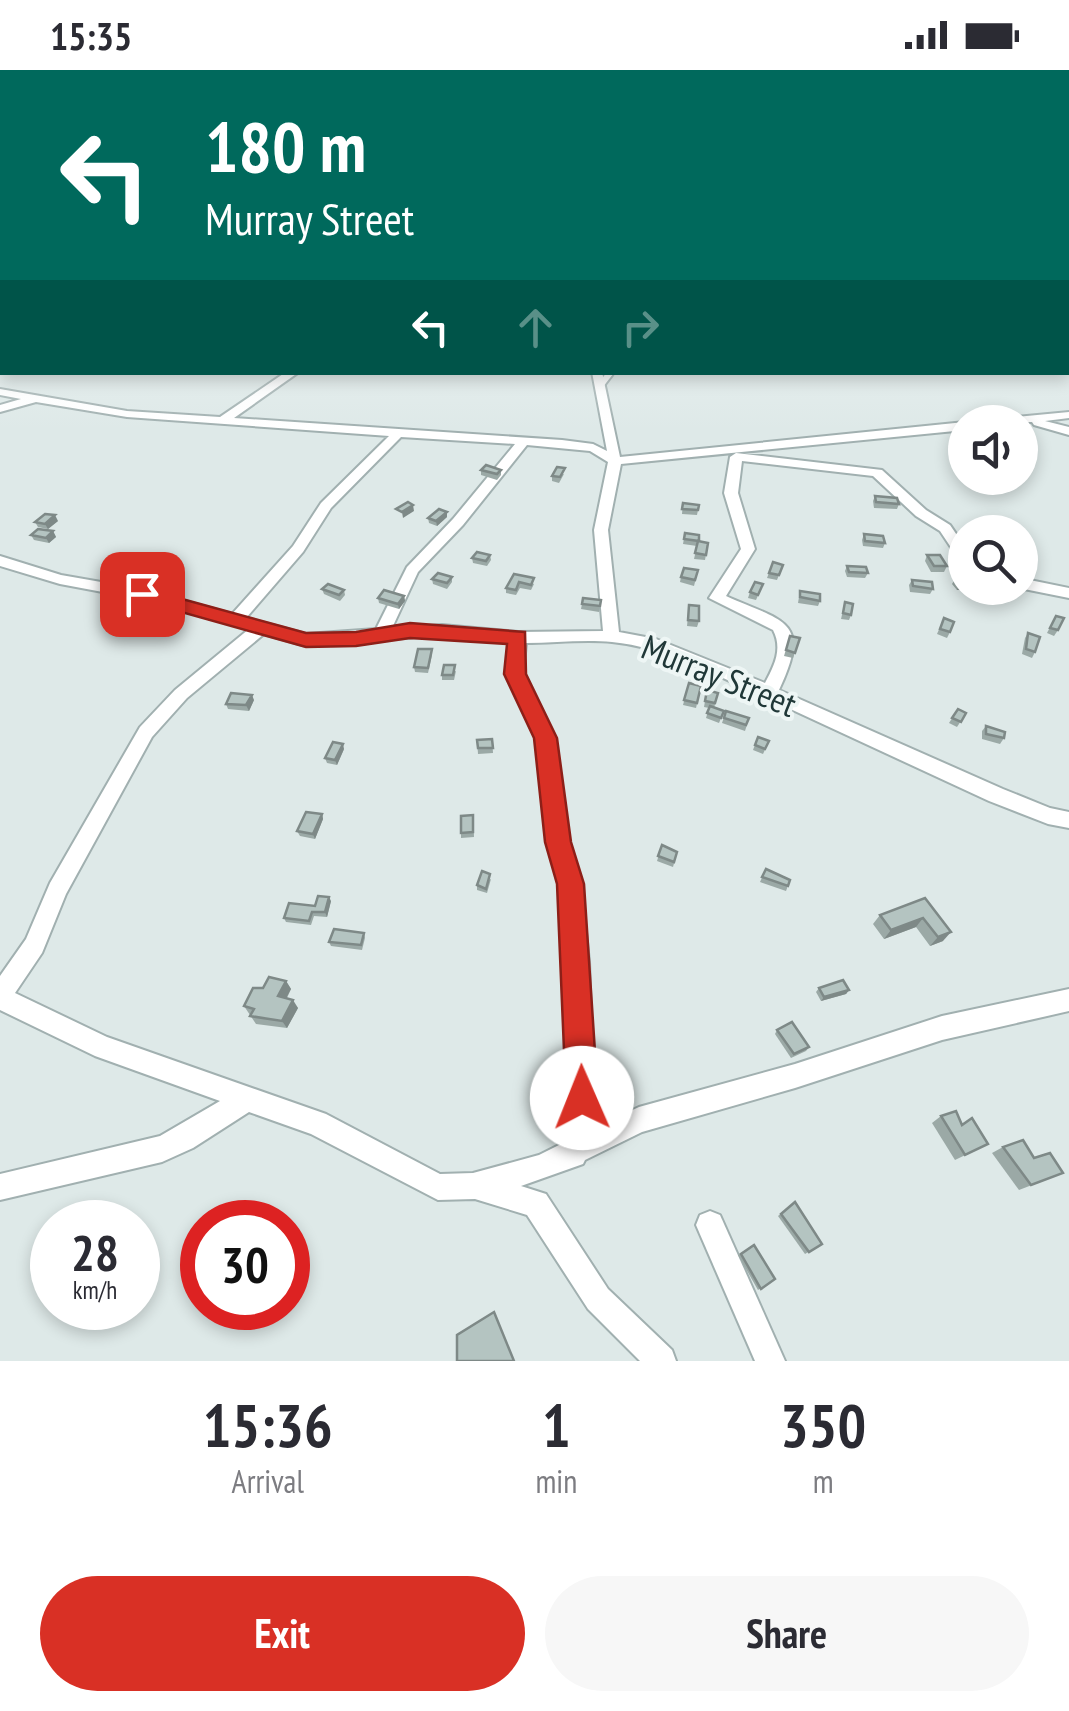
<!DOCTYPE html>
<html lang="en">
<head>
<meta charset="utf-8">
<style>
	:root { --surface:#fff; --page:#f7f7f7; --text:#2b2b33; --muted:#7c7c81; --accent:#d93025 }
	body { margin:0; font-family:"PT Sans Narrow",sans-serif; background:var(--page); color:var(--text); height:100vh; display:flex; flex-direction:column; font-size:38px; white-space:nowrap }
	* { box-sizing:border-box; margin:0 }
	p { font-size:32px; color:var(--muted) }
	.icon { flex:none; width:55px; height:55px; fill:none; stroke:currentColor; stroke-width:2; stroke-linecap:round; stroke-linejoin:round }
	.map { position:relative; height:1291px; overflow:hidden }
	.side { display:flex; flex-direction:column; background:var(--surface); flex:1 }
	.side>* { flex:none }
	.top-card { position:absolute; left:0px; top:0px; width:1070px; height:305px; box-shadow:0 5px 15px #0003; background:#00695c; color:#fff; overflow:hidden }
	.fabs { position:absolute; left:948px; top:335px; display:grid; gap:20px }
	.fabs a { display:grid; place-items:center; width:90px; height:90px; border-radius:50%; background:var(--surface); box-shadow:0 5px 15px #0003; font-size:50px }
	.speed { position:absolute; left:30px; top:1130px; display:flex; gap:20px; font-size:50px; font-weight:700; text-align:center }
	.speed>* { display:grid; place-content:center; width:130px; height:130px; border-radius:50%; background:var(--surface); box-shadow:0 5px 15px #0003; line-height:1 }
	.speed small { font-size:25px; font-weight:400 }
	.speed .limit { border:15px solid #d22; background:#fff; color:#111 }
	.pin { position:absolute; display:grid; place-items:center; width:85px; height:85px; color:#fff; margin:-42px; border-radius:20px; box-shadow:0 5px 15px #0006 }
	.me { position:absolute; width:110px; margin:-55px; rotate:359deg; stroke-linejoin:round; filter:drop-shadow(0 0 8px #0008) }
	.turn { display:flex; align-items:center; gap:35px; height:210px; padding:0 40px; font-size:45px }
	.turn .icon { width:130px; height:130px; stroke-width:2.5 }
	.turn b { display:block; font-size:70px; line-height:85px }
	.lanes { display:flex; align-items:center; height:95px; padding:0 40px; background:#0003; justify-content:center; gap:50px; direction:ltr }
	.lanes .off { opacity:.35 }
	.eta { display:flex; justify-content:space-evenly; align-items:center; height:170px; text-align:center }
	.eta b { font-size:60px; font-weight:600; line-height:70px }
	.primary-button { display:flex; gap:20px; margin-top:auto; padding:20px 40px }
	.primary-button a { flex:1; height:115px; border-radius:60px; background:var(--accent); color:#fff; font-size:40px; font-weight:600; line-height:115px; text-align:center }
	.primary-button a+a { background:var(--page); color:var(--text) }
	.status { display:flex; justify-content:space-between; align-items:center; height:70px; padding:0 50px; background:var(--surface); direction:ltr }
	.status svg { height:28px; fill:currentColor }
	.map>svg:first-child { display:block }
</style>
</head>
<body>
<div class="status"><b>15:35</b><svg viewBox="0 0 49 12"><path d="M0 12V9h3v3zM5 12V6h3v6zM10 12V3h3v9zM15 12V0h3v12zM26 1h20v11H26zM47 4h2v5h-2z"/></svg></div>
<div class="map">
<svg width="1069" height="1291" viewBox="0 0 1069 1291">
	<rect width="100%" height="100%" fill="#dee9e8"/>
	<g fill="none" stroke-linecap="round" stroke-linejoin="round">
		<defs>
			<polyline id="lane-far1" points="608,306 611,302"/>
			<polyline id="lane" points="600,316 610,303"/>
			<g id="street">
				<rect x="0" y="197" width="2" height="6"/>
				<path d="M286,302H299L234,348L562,370L593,374L607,381L592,302H602L620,387L965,352V360L621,394L608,460L619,562L656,569L765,613C774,596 783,579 773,560L709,528L741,479L724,423L730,387L736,383L882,400L926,440L950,455L965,477V492L960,491L940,461L916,446L873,406L742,391L738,423L755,479L726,526C784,552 812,550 779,620L1003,719L1050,738L1069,742V758L1048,754L989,731L771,630L762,629L760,625C713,604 664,577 612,572C584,569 554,573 526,573L523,604L554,668L568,772L581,814L589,892L594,1028L590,1060L639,1037L795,994L942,946L1069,919V941L942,970L795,1018L642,1062L585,1090L583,1094L521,1116L546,1124L608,1219L672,1280L676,1291H640L588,1239L527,1145L475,1129L438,1130L311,1064L249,1042L193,1078L162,1092L0,1130V1104L160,1066L220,1031L95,986L0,940V906L26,869L50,813L140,657L175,620L249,559L140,529L60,514L0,496V486L61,505L141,519L232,544L293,476L321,433L389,366L127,347L36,332L0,342V335L21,329L0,325V319L127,341L220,347ZM401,367L515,374L453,449L407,497L376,559L306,564L246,548L303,482L331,438ZM527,375L590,381L608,392L594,460L603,561L518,562L442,555L392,558L418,502L463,455ZM264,564L306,576L442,565L510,573L507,604L536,668L548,772L561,814L567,892L570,1028L563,1073L539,1085L473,1103L440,1104L326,1044L107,967L15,923L42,883L66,824L152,667L187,628Z"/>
				<polygon points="1069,342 1069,348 1045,351 1069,357 1069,365 1034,355 1032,352 998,352 1004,348"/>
				<polygon points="1020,508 1069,518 1069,528 1019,518"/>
				<polygon points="710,1141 720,1145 785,1291 755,1291 696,1155 700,1145"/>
			</g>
		</defs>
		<!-- lane-far1 casing -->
		<use href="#lane-far1" stroke="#a1b0b0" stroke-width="8"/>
		<!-- lane casing -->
		<use href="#lane" stroke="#a1b0b0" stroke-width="10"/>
		<!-- street casing -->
		<use href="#street" stroke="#a1b0b0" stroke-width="4"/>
		<!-- lane-far1 -->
		<use href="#lane-far1" stroke="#fff" stroke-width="5"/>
		<!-- lane -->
		<use href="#lane" stroke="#fff" stroke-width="6"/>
		<!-- street -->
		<use href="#street" fill="#fff" fill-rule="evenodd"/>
	</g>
	<!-- wall -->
	<g fill="#9ba9a6">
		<polygon points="481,400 501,400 501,405 497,410 481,405"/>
		<polygon points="564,404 559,413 552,411 552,406"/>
		<polygon points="875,426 899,434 897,439 874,438 873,431"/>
		<polygon points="683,433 699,435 697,445 682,444"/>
		<polygon points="447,442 447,447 437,456 429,453 428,448"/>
		<polygon points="58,451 48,459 38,457 35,452"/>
		<polygon points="53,461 56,467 49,473 34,470 31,465"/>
		<polygon points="685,463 698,471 708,473 705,490 694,489 697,476 683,474"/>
		<polygon points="864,464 885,473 883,478 863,476 862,470"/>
		<polygon points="490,485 491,490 487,496 473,493 472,488"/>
		<polygon points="927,485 947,496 944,502 931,502 925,491"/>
		<polygon points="773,492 783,495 777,510 767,508"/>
		<polygon points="847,496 868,503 865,508 847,507 845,501"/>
		<polygon points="698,500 694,516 680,512 681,507"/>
		<polygon points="514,504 534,514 531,520 520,518 516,525 506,523 506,518"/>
		<polygon points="452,507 452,512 447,519 433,514 432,509"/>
		<polygon points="955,509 965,518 973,518 957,520 952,514"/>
		<polygon points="912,510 933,519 930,524 910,522 909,515"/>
		<polygon points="763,514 756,530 748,528 750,522"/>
		<polygon points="322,519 344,520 345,525 340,531 324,524"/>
		<polygon points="800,521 820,531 818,536 798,533"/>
		<polygon points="404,526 405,531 399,539 379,533 378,528"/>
		<polygon points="601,530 599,542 581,539 582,534"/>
		<polygon points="845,532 851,545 849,550 841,549"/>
		<polygon points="689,535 699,551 697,557 687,556"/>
		<polygon points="1056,546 1058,560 1054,566 1047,563"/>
		<polygon points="944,548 950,562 947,568 937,564"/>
		<polygon points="1028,563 1035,582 1032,588 1022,584 1025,568"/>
		<polygon points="790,566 800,568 793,588 784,586"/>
		<polygon points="432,585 428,603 415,602 414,597"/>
		<polygon points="456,601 454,610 442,610 442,605"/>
		<polygon points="689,613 701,616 696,638 683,635"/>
		<polygon points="707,620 718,623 714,638 724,641 719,653 706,648 709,638 704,637"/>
		<polygon points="254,630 249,641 228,639 226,634"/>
		<polygon points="958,639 966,643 957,657 949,653"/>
		<polygon points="726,641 749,648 745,661 722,653"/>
		<polygon points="986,656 1004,668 1000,674 982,669 982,661"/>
		<polygon points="758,667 769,671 763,684 753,680"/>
		<polygon points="492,669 493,683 478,684 477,670"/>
		<polygon points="344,679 337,695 327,693 325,688"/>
		<polygon points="322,744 323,749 315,769 300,766 297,761"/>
		<polygon points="473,745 474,767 461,768 461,746"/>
		<polygon points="662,775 677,782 673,797 657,791"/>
		<polygon points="766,799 790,810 786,821 760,812"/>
		<polygon points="491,809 487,823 477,820 477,815"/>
		<polygon points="925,828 943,871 930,876 916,857 884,869 873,854 880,845"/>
		<polygon points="331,831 327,847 314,846 311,855 286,852 284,848"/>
		<polygon points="364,863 365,868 362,880 331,876 329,872"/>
		<polygon points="286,911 291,919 287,928 298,938 287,958 256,954 244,936 263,918"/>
		<polygon points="819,918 849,920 846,924 821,931 816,922"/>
		<polygon points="777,960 809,977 806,981 791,988 775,964"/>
		<polygon points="941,1046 962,1055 988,1074 955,1090 932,1053"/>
		<polygon points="1003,1077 1034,1088 1063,1103 1019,1120 992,1083"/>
		<polygon points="795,1132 822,1174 805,1184 778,1146"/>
		<polygon points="754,1175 775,1209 758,1220 738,1185"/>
	</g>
	<!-- shaded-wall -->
	<g fill="#7e8987">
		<polygon points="413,435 414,441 403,448 402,442"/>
		<polygon points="447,442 447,447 437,456 436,451"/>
		<polygon points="55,445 58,451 48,459 45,454"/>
		<polygon points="53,461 56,467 49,473 46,468"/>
		<polygon points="965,514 965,518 973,518 957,520 960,515"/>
		<polygon points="404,526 405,531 399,539 398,534"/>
		<polygon points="252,625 254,630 249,641 246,635"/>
		<polygon points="343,674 344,679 337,695 335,690"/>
		<polygon points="322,744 323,749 315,769 313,764"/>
		<polygon points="329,827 331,831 327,847 325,842"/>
		<polygon points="923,848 916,857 884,869 891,860"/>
		<polygon points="951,862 943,871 930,876 938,867"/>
		<polygon points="286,911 291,919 283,934 278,926"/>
		<polygon points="849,920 846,924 821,931 824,927"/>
		<polygon points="293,930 298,938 287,958 282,951"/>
	</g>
	<!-- building -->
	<g fill="#b4c4c1" stroke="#7e8987" stroke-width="2.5">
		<polygon points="486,395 501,400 497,404 481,400"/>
		<polygon points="557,397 565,398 560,407 552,406"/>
		<polygon points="875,426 897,428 899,434 876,432"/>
		<polygon points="408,432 413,435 402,442 396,439"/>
		<polygon points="683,433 699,435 698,440 682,439"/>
		<polygon points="439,439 447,442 436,451 428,448"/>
		<polygon points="45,444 55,445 45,454 35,452"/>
		<polygon points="38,459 53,461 46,468 31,465"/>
		<polygon points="685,463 699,465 699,471 684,469"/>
		<polygon points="864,464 883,466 885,473 865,471"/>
		<polygon points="698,471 708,473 706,485 695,483"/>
		<polygon points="477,482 490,485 486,491 472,488"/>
		<polygon points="927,485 940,485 947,496 934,496"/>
		<polygon points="773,492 783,495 779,505 769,503"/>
		<polygon points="847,496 866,497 868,503 849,502"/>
		<polygon points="684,498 698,500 695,510 681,507"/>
		<polygon points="438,503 452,507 447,513 432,509"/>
		<polygon points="514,504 534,508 531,515 519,512 516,520 506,518"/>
		<polygon points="965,508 965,514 960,515 955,509"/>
		<polygon points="912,510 932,512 933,519 913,516"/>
		<polygon points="755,512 763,514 758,525 750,522"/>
		<polygon points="328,514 344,520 339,525 322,519"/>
		<polygon points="384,520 404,526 398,534 378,528"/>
		<polygon points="800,521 820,524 820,531 800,527"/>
		<polygon points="583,528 601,530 600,536 582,534"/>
		<polygon points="845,532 853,534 851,545 843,543"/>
		<polygon points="689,535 699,536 699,551 688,550"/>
		<polygon points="1056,546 1064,548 1058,560 1050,558"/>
		<polygon points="944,548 954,552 950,562 940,559"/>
		<polygon points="1028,563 1040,567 1035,582 1026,579"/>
		<polygon points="790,566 800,568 795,583 786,580"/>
		<polygon points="418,579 432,579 428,598 414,597"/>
		<polygon points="444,595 455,595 453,605 442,605"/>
		<polygon points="689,613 701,616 697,633 684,630"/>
		<polygon points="707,620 718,623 715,633 705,631"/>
		<polygon points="231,623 252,625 246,635 226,634"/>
		<polygon points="710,636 724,641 721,648 707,643"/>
		<polygon points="958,639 966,643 961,652 952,648"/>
		<polygon points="726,641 749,648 746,655 724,648"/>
		<polygon points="986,656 1005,662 1004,668 986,664"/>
		<polygon points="758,667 769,671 765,679 755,675"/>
		<polygon points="492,669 493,678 478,678 477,670"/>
		<polygon points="333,672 343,674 335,690 325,688"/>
		<polygon points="306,742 322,744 313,764 297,761"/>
		<polygon points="473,745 473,762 461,763 461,746"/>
		<polygon points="662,775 677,782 674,792 658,786"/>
		<polygon points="766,799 790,810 788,816 762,807"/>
		<polygon points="482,801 490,804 486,819 477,815"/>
		<polygon points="318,826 329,827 325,842 312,842 309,851 284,848 289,833 315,836"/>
		<polygon points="925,828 951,862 938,867 923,848 891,860 880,845"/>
		<polygon points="334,859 364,863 361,875 329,872"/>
		<polygon points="269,907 286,911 278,926 293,930 282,951 250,946 254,939 244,936 253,918 263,918"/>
		<polygon points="843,910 849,920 824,927 819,918"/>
		<polygon points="792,952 809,977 794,984 777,960"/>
		<polygon points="956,1041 962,1055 972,1048 988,1074 965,1085 941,1046"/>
		<polygon points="1023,1070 1034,1088 1050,1083 1063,1103 1031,1115 1003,1077"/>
		<polygon points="795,1132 822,1174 809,1182 781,1144"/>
		<polygon points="754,1175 775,1209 761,1219 741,1184"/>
		<polygon points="494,1242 514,1291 457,1291 457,1265"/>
	</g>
	<!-- sky -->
	<linearGradient id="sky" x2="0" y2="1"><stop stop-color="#81b2dd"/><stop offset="0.5" stop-color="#f0f5f5"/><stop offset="1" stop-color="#f0f5f5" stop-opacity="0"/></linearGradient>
	<rect width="1069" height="360" fill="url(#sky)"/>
	<!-- route -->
	<polygon fill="#d93025" stroke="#8d1f18" stroke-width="2.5" points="142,518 306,563 356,562 410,553 525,562 526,604 557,668 571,772 584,814 598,1028 593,1039 582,1044 571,1039 566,1028 557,814 545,772 534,668 504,604 507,574 410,568 356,576 306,577 135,529 132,524"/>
	<g text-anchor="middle" stroke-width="8" stroke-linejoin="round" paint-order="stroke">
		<!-- street labels -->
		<g font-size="35" fill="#203838" stroke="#eef6f5">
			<text transform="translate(719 606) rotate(22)" y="12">Murray Street</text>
		</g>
	</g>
</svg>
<div class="fabs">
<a><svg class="icon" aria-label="sound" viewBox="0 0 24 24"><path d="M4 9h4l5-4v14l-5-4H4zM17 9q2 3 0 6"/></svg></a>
<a><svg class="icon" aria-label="search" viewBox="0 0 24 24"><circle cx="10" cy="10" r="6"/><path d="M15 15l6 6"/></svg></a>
</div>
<div class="speed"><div>28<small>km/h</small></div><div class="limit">30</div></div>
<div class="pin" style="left:142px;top:524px;background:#d93025"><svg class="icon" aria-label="arrive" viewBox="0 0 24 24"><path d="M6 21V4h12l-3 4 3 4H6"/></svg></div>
<svg class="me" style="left:582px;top:1028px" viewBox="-20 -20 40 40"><circle r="19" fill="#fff"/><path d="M0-13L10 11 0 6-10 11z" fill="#d93025"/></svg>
<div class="top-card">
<div class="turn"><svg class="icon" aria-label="left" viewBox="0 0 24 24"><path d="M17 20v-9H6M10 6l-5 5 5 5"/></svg><div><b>180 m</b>Murray Street</div></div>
<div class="lanes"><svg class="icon" aria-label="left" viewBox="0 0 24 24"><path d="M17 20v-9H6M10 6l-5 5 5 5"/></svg><svg class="icon off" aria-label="ahead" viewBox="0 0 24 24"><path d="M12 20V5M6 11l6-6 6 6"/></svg><svg class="icon off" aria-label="right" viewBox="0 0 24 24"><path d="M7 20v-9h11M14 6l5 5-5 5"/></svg></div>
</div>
</div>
<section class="side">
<div class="eta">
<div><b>15:36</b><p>Arrival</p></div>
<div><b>1</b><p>min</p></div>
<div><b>350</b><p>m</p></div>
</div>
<div class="primary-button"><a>Exit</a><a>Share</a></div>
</section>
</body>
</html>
